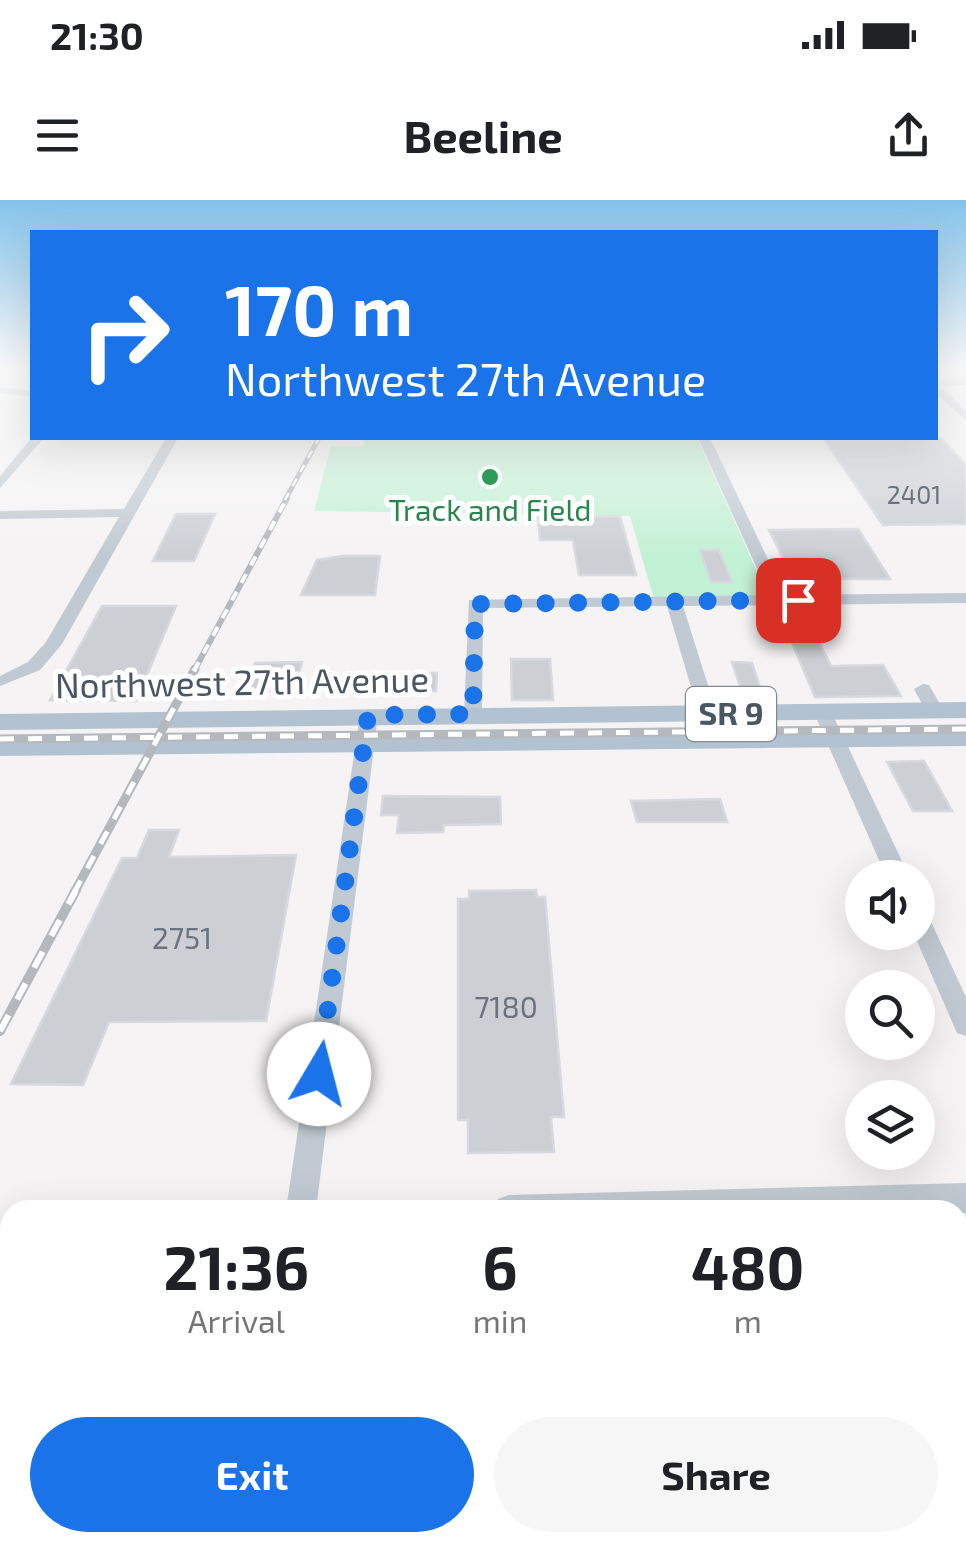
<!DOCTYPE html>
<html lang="en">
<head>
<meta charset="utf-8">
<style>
	:root { --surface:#fff; --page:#f6f6f6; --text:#202124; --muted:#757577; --accent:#1a73e8 }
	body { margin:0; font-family:"Exo 2",sans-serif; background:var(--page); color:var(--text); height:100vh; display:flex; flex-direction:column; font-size:38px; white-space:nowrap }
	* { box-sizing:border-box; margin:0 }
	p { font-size:32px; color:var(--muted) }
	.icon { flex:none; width:55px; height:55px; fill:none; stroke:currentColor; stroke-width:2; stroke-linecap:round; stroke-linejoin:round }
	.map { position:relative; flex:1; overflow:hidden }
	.panel { position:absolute; left:0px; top:1000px; width:968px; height:352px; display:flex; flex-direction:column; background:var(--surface); border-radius:30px 30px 0 0; box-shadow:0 10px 40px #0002 }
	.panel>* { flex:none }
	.banner { position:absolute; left:30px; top:30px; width:908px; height:210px; border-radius:0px; box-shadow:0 10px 40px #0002; background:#1a73e8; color:#fff; overflow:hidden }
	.fabs { position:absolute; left:845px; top:660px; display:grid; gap:20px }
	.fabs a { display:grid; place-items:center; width:90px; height:90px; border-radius:50%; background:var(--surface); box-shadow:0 10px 40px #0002; font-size:50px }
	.pin { position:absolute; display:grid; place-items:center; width:85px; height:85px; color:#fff; margin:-42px; border-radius:20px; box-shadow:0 5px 15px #0006 }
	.me { position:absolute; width:110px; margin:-55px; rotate:8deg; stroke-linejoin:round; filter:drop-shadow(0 0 8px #0008) }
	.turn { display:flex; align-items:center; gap:35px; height:210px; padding:0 30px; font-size:45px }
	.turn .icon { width:130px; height:130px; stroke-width:2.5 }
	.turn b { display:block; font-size:70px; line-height:85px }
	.eta { display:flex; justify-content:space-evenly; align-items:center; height:170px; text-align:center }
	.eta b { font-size:60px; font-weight:700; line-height:70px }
	.cta { display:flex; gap:20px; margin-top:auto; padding:20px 30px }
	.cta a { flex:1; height:115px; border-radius:60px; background:var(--accent); color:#fff; font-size:40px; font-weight:700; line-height:115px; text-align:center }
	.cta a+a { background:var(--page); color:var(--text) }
	.status { display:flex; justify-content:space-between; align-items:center; height:70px; padding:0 50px; background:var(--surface); direction:ltr }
	.status svg { height:28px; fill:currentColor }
	header { display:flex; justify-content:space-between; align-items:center; height:130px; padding:0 30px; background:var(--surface); font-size:45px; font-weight:700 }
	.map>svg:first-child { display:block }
</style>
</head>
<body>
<div class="status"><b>21:30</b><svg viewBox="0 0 49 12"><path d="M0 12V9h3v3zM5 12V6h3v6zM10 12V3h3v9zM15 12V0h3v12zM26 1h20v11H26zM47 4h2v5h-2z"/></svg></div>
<header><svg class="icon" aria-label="menu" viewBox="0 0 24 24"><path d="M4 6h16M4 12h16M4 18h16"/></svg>Beeline<svg class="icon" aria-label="share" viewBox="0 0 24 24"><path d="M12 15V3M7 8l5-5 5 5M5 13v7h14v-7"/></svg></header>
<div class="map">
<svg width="966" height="1351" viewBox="0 0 966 1351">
	<rect width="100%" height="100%" fill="#f5f3f3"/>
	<!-- green -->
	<polygon fill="#c3f1d5" points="365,238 697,238 769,398 654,399 630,316 314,311 331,246 363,246"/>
	<!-- building -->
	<g fill="#cdcfd5" stroke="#d7d9de" stroke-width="2.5">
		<polygon points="823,238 941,238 966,265 966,324 883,325"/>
		<polygon points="176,314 215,314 194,361 153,361"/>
		<polygon points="620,316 636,375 579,375 573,340 540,340 538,317"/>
		<polygon points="858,329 890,379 828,379 832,386 797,386 769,330"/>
		<polygon points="700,350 719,350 732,382 711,382"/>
		<polygon points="343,356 380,356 375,395 301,395 317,360"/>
		<polygon points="102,406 176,406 136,501 50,500"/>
		<polygon points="806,416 831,466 883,465 901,496 815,497 781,417"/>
		<polygon points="511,459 550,459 553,500 512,500"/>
		<polygon points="302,462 295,490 246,492 255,463"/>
		<polygon points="732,462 752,463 764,500 744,499"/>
		<polygon points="404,473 437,473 436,491 402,491"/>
		<polygon points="924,561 952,611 913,611 887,562"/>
		<polygon points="383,596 500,597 501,624 444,625 443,632 397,633 399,615 381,615"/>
		<polygon points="720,599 727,622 637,622 631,601"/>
		<polygon points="149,630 179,630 169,657 296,655 266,821 109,822 83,885 11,884 122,658 137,658"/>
		<polygon points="536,690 537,697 545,697 564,917 551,917 554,952 468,953 468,920 458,920 458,699 469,699 469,691"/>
	</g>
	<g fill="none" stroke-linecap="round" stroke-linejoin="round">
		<!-- minor -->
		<g fill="#c1cad2" fill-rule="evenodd">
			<polygon points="966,179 966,185 940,186 966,211 966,220 935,193 935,180"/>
			<polygon points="0,187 32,191 32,197 0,193"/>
			<polygon points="32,237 44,238 0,288 0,276"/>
			<polygon points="166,238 178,238 62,444 40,470 0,486 0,476 28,462 46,442 119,317 0,319 0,311 124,309"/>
			<polygon points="698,238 710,238 785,395 966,393 966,403 683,406 717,514 708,520 699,514 667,406 483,408 482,514 480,518 466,518 464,514 469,400 769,395"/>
			<polygon points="923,484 929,485 944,511 942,515 935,517 928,515 914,489"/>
			<polygon points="823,507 832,513 910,678 887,678 814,513"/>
			<polygon points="369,509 378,515 316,1010 286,1010 360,515"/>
			<polygon points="918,709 926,711 966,797 966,836 957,833 913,732 918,732"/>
			<polygon points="966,983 966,1013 958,1013 958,1010 494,1010 498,999 509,995"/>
			<polygon points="238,1342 276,1342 275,1351 237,1351"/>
			<polygon points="734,1342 772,1342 773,1351 735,1351"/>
		</g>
		<!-- major -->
		<g fill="#b3c2d1" fill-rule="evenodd">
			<polygon points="966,502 966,518 0,530 0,514"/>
			<polygon points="966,530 966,546 0,556 0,540"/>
		</g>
		<defs>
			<polyline id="rail-far3" points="285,300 319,238"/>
			<polyline id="rail-far2" points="194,471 287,298"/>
			<g id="rail-far1">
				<polyline points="0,539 966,529"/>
				<polyline points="74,693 195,469"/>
			</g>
			<polyline id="rail" points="0,831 76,690"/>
		</defs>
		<!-- rail-far3 casing -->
		<use href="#rail-far3" stroke="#b5b8bd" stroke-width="5"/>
		<!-- rail-far2 casing -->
		<use href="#rail-far2" stroke="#b5b8bd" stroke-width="6"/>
		<!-- rail-far1 casing -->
		<use href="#rail-far1" stroke="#b5b8bd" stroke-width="9"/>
		<!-- rail casing -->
		<use href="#rail" stroke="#b5b8bd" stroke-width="10"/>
		<!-- rail-far3 -->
		<use href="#rail-far3" stroke="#fff" stroke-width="2.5" stroke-dasharray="8" stroke-linecap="butt"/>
		<!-- rail-far2 -->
		<use href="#rail-far2" stroke="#fff" stroke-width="4" stroke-dasharray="10" stroke-linecap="butt"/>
		<!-- rail-far1 -->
		<use href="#rail-far1" stroke="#fff" stroke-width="5" stroke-dasharray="14" stroke-linecap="butt"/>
		<!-- rail -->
		<use href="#rail" stroke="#fff" stroke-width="6" stroke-dasharray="18" stroke-linecap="butt"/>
	</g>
	<!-- sky -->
	<linearGradient id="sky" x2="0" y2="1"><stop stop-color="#85c3ea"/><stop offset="0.47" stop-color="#fafafa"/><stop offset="1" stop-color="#fafafa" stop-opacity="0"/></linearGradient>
	<rect width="966" height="357" fill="url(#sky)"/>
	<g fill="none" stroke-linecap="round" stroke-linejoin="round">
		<!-- route -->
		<polyline stroke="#1a73e8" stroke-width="18" stroke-dasharray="0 32.4" points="319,874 368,515 473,514 475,404 798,400"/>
	</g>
	<!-- markers -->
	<circle fill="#2e9e5b" stroke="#fff" stroke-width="4" cx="490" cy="277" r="10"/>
	<g text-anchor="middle" stroke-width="10" stroke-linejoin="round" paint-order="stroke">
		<!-- far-number labels -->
		<g font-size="25" fill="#6b747e">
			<text x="914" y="304">2401</text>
		</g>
		<!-- far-leisure labels -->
		<g font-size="30" fill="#27864d" stroke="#fff">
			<text x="490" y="321">Track and Field</text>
		</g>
		<!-- number labels -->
		<g font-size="30" fill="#6b747e">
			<text x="182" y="749">2751</text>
			<text x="506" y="818">7180</text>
		</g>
		<!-- shield labels -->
		<rect fill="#fff" stroke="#808990" stroke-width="2.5" x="686" y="487" width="90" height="54" rx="8"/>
		<g font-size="32" font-weight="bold" fill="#4a5661">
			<text x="731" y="525">SR 9</text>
		</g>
		<!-- street labels -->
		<g font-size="35" fill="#4a5661" stroke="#fff">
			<text transform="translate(242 483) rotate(-1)" y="12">Northwest 27th Avenue</text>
		</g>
	</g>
</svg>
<div class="fabs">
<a><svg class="icon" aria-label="sound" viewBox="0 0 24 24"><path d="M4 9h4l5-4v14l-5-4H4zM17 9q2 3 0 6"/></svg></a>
<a><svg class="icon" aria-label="search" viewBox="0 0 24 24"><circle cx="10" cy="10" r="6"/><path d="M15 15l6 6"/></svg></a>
<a><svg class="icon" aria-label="layers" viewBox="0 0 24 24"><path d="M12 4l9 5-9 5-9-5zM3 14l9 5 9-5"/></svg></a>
</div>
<div class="pin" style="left:798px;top:400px;background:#d93025"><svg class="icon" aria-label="arrive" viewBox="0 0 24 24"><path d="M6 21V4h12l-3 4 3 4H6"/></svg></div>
<svg class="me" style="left:319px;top:874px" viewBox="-20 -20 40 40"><circle r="19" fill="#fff"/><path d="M0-13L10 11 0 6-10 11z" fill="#1a73e8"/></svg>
<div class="banner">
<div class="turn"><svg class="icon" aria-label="right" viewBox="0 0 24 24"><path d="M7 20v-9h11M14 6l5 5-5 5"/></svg><div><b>170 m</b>Northwest 27th Avenue</div></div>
</div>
<section class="panel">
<div class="eta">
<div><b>21:36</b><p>Arrival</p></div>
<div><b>6</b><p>min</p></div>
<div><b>480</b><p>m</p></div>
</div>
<div class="cta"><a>Exit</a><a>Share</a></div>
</section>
</div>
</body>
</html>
